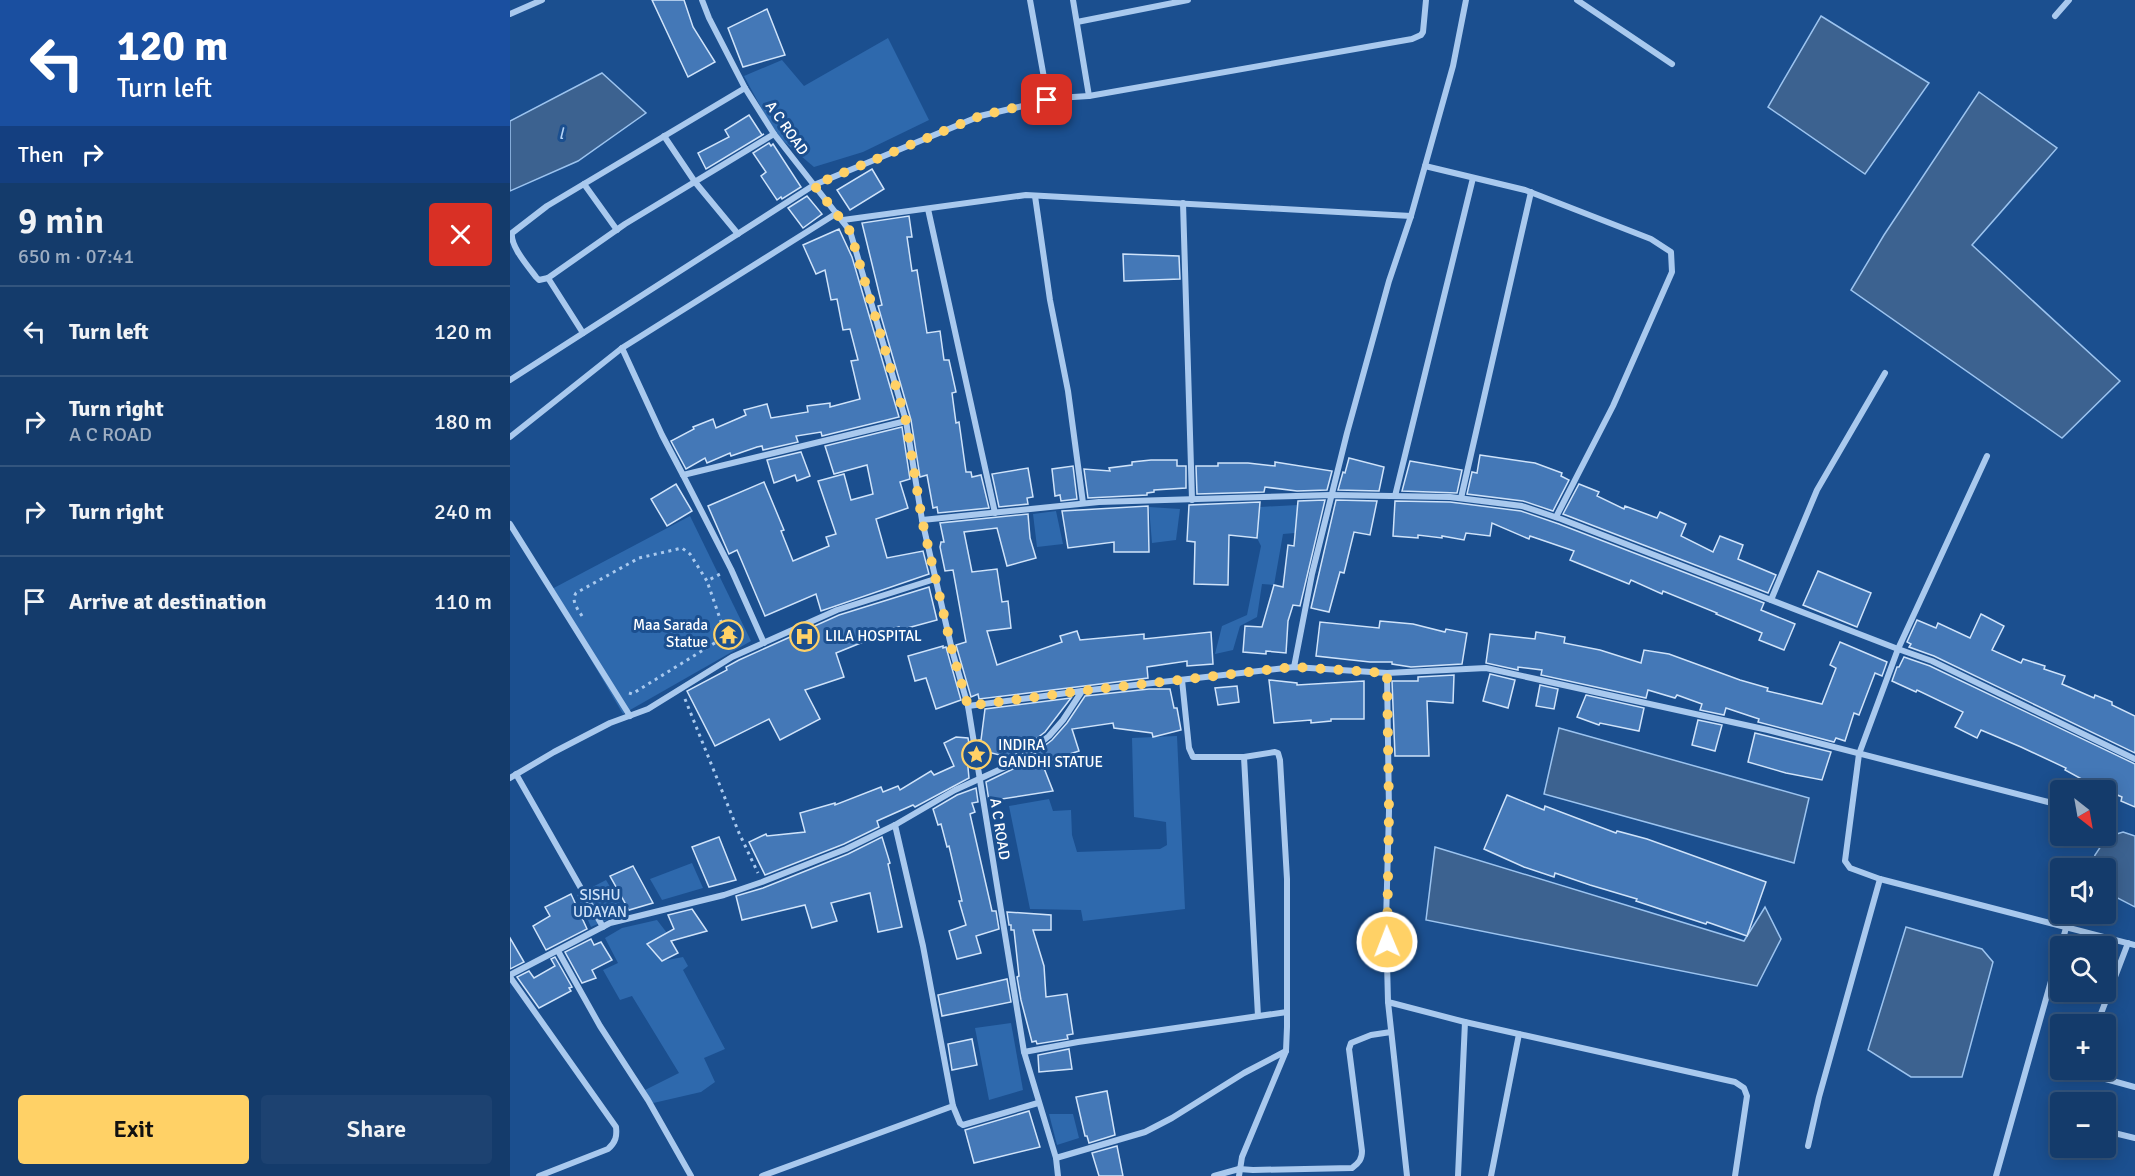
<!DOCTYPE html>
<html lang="en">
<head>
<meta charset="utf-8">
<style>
	:root { --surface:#143b6b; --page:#1d4271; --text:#f1f3f6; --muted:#9dadc1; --line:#33557e; --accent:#ffd166 }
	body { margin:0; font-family:Signika,sans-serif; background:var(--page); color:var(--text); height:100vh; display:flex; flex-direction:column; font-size:22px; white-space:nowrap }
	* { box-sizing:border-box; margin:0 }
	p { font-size:20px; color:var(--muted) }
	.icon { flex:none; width:33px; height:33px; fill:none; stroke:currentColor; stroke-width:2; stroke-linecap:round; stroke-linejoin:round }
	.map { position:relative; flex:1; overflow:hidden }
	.side { display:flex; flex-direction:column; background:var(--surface); width:510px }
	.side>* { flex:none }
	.top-card { background:#1a4fa0; color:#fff; overflow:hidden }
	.needle { width:39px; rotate:149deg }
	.fabs { position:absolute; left:1540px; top:780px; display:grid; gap:12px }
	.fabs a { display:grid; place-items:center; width:66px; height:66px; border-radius:6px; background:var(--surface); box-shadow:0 3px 15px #0003,0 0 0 2px var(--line); font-size:30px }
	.pin { position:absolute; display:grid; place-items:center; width:51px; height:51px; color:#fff; margin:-26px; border-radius:12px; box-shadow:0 3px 9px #0006 }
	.me { position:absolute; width:66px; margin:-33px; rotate:359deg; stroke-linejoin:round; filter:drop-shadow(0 0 4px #0008) }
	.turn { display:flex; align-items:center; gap:21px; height:126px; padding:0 18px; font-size:27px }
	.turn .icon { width:78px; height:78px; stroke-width:2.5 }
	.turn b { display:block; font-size:42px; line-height:51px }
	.then { display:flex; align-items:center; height:57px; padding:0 18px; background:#0003; gap:12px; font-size:22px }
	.round { display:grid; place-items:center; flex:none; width:63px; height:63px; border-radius:6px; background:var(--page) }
	.headline { display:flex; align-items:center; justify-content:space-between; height:102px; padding:0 18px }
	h1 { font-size:36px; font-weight:600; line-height:45px }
	.button { display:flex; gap:12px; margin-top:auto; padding:12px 18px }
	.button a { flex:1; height:69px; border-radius:6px; background:var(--accent); color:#111; font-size:24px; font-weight:600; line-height:69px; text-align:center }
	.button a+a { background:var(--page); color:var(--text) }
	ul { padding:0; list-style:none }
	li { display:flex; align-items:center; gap:18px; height:90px; padding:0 18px; border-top:2px solid var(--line) }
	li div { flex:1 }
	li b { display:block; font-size:22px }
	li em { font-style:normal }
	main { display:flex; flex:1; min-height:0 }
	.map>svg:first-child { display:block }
</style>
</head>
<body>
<main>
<section class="side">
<div class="top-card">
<div class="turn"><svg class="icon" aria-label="left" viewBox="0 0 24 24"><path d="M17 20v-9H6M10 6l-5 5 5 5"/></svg><div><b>120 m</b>Turn left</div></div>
<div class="then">Then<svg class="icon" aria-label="right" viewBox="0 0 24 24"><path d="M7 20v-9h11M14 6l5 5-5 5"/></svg></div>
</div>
<div class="headline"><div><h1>9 min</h1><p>650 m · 07:41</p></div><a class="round" style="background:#d93025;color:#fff"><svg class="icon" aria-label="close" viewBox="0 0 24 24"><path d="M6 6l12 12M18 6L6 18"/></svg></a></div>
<ul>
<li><svg class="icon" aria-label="left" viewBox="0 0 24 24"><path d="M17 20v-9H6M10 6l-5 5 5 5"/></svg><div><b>Turn left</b></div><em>120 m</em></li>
<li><svg class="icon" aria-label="right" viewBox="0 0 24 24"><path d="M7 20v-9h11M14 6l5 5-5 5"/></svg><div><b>Turn right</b><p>A C ROAD</p></div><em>180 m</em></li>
<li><svg class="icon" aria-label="right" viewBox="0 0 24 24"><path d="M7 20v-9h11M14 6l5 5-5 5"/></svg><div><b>Turn right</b></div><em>240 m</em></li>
<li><svg class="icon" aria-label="arrive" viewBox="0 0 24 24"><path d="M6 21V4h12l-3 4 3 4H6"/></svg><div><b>Arrive at destination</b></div><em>110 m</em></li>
</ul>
<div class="button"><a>Exit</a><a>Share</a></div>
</section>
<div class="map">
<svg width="1625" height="1176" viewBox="0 0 1625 1176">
	<rect width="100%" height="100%" fill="#1b4f8f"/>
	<!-- green -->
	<g fill="#2e69ad">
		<polygon points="378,38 419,120 353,152 304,167 266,135 234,76 272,60 294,86"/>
		<polygon points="788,505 785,533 773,534 764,585 752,584 747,617 730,626 723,650 705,654 712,626 737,615 751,546 747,538 750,507"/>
		<polygon points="639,507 670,509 666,540 642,543"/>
		<polygon points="546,511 553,544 527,547 523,514"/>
		<polygon points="180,516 241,641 113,714 40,590"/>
		<polygon points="667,736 675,909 573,921 571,910 520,909 499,806 539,799 543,811 561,810 562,835 567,852 650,849 657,845 656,822 624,817 622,738"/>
		<polygon points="182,863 193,888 152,900 140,879"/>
		<polygon points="96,880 115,912 81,927 67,895"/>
		<polygon points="147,920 157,933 137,945 152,961 173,957 178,966 173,970 215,1049 194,1058 205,1082 191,1092 139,1104 131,1092 169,1073 122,996 110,1000 93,970 108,963 95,938 112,928"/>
		<polygon points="501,1023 513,1090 479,1100 465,1028"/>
		<polygon points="539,1114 563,1114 569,1138 547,1145"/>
	</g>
	<!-- water -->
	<g fill="#3c6290" stroke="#9cc4f0" stroke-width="1.5">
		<polygon points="1311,16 1419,83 1355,174 1258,107"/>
		<polygon points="92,73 136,113 68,161 0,191 0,121"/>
		<polygon points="1469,92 1547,148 1462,245 1610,381 1552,438 1341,290 1374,235"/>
		<polygon points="1049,728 1299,798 1284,863 1034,794"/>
		<polygon points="1613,832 1625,836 1625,907 1596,892 1596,868 1581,868 1585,855 1597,837"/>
		<polygon points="925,847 1234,941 1255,907 1271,939 1247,986 916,920"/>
		<polygon points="1396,927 1472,949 1483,962 1452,1077 1401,1077 1358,1050"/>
	</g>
	<!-- building -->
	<g fill="#4478b7" stroke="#cfe3fa" stroke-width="1.5">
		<polygon points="142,0 174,0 183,27 205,62 178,77"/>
		<polygon points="257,9 275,55 233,67 218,28"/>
		<polygon points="239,115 252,135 254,134 196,169 188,153 219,137 215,130"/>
		<polygon points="259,143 261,146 263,144 291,187 272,199 271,197 267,200 251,176 256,172 243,153"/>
		<polygon points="362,169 374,189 340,210 327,190"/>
		<polygon points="297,196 312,214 293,228 278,208"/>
		<polygon points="399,216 402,237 397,237 402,271 407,270 417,333 430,331 434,360 439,360 446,392 442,393 446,423 449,422 456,472 461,472 462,477 471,475 479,508 428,513 427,507 423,508 417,475 410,477 401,420 368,306 372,305 352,223"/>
		<polygon points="329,229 342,257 389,417 312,436 311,432 286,436 288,442 253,450 252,446 247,447 221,456 220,453 197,463 195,458 176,469 161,441 184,429 183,427 203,419 206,428 236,415 234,410 257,404 261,418 298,412 297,406 320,403 320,407 350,399 341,361 348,360 340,329 333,330 327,299 321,300 315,270 306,274 293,245"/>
		<polygon points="613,254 669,256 670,279 614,281"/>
		<polygon points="392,427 400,479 390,482 398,508 366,519 377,558 413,551 419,574 311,611 306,594 255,616 227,550 219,554 198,506 254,482 274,530 271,531 283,561 319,546 316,537 326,534 308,481 334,474 341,500 363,494 357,465 324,474 315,446"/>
		<polygon points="291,452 300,476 287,481 285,475 264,483 257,460"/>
		<polygon points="970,455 1025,463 1052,473 1051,476 1059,480 1043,511 1013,501 957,494 962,472 967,473"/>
		<polygon points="839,458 874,467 869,491 828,490 833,472 835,473"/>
		<polygon points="641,460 667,460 667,466 676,466 676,488 644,490 644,492 637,493 637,495 578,498 574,469 600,471 599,468 622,465 622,462"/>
		<polygon points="900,461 952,470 947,493 892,491"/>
		<polygon points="765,462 822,471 817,490 787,491 755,487 754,492 687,494 686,466 708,466 708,463 738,463 765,466"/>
		<polygon points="563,466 567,499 551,501 550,495 545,496 542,469"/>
		<polygon points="518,468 523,497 517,498 518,504 489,507 482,474"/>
		<polygon points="166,484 182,511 157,526 141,499"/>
		<polygon points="1069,484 1089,492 1087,496 1114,509 1115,506 1147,518 1150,512 1176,524 1171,536 1203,552 1210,536 1233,545 1228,559 1266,575 1258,593 1053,514"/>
		<polygon points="815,500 790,606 783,605 778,621 776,653 756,651 756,654 733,652 735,626 752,627 764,585 773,587 778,545 784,546 788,501"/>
		<polygon points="826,500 867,501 860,535 844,532 834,573 830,572 819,612 801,608"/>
		<polygon points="885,501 940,502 1011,511 1049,524 1254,603 1251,610 1285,624 1274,650 1249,640 1252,633 1206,614 1207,613 1153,591 1152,594 1121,580 1119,584 1060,560 1064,551 1020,536 1019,539 982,523 980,536 956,533 954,540 932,536 932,538 908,535 908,538 883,536"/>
		<polygon points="750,502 747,538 719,535 718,585 684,584 685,542 677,541 679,505"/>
		<polygon points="638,506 639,552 604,552 604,542 558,548 552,511"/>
		<polygon points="518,514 520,538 526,558 497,566 487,528 454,532 462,572 487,569 492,602 498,601 501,628 477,631 487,665 552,642 550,636 567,631 570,640 634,634 634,639 701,632 703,664 677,666 677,661 637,667 638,678 469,699 468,694 461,697 446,645 456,642 443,570 435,571 430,547 431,542 434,542 430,523"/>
		<polygon points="1308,571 1361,593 1347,627 1293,605"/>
		<polygon points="419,587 427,620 390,630 389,627 362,635 363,638 326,653 334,677 295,690 310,719 270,740 259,719 205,746 177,691 217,670 216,667 229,660 329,615"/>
		<polygon points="1471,614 1494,626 1482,650 1511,663 1513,659 1535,666 1534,669 1555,676 1552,684 1584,698 1585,695 1602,702 1602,705 1625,716 1625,753 1424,656 1399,647 1401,644 1397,642 1407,620 1426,628 1428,623 1460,638"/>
		<polygon points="870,621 903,624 935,632 936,629 957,633 952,664 901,667 882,664 882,662 860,662 806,656 810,622 869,628"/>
		<polygon points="1026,632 1055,637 1054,643 1090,650 1131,663 1134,650 1159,654 1230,680 1258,688 1257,691 1312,704 1326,668 1320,665 1330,642 1377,662 1372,676 1365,673 1349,715 1344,713 1335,741 1326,738 1324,742 1248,722 1249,719 1216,708 1214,715 1190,710 1192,704 1167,695 1165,698 1138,690 1136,698 1031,675 1032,670 1008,667 1008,670 976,663 980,634 1025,639"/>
		<polygon points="433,646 433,648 436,647 451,700 426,709 416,678 405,681 398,656"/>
		<polygon points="1394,657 1420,666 1625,764 1625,807 1611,801 1612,797 1577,782 1555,770 1556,768 1511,747 1471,730 1467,738 1445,727 1453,712 1407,690 1406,692 1382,681 1387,667 1389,667"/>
		<polygon points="980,674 1005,680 998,708 973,701"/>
		<polygon points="944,675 943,703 917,701 919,756 885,756 882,681 908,681 908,677"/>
		<polygon points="759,680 787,683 787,685 854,681 854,719 821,719 821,721 801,723 801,720 764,723"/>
		<polygon points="1030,685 1048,689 1044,709 1026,706"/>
		<polygon points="727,686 729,702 708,705 705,688"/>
		<polygon points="639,689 660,689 664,708 667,708 671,730 643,737 642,733 604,728 603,723 562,729 569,751 532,763 543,791 479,801 476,782 507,767 542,740 557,723 575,696"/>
		<polygon points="1076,695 1134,708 1129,731 1090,723 1089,725 1067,717"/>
		<polygon points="561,698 535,732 501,758 470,750 469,740 471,740 475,709"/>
		<polygon points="1188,720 1212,725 1205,751 1182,745"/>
		<polygon points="1245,733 1321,752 1312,780 1276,773 1238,762"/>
		<polygon points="446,737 458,738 461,755 457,757 459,778 405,807 403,805 367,821 369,827 334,844 255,875 239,842 256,834 257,836 295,832 290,813 325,803 325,805 371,787 373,792 388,786 390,790 421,771 424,775 444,766 434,743"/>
		<polygon points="466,788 468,802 462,803 465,812 460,814 482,911 486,911 489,929 466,936 471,953 447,959 439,931 456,925 449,901 452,901 439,846 437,847 431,824 428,825 423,809 447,795"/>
		<polygon points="997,795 1034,810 1035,806 1106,833 1107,831 1137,839 1256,882 1237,936 1197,922 1196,924 1159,912 1126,901 1127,899 1080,885 1045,873 1044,877 1014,867 974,849"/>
		<polygon points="209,837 226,880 199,887 182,847"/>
		<polygon points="372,837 380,863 378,864 392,927 368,932 360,893 321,903 327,921 302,928 295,905 232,920 226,896 253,888 338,854"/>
		<polygon points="123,866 143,903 119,910 100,876"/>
		<polygon points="61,894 77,929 36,950 23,926 40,916 35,907"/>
		<polygon points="182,909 197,931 161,941 168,953 152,961 137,944 164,929 158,915"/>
		<polygon points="497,912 541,915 541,930 523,930 534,966 536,997 557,994 563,1034 557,1035 558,1039 527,1044 526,1041 522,1042 511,1000 507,977 509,976 504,930 501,930 501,925 499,925"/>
		<polygon points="0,938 14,962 0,969"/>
		<polygon points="81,939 84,945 91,942 102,960 82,970 86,978 72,983 55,952"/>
		<polygon points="45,957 62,987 59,988 61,991 29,1008 7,977 19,971 24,978 45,966 41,959"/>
		<polygon points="497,979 501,1002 432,1016 428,995"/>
		<polygon points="462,1039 467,1065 442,1070 438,1044"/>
		<polygon points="559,1049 562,1069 529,1072 528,1055"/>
		<polygon points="597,1091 605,1135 579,1143 577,1136 575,1136 566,1097"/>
		<polygon points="519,1111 530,1147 464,1163 455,1130"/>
		<polygon points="607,1146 613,1176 589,1176 582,1153"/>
	</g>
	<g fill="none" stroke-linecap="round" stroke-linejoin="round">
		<!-- path -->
		<g stroke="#a9c9ee" stroke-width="3" stroke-dasharray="3 4.5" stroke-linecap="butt">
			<path d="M72,616C67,608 61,601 66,593L129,558L172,548L180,554L197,581L212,573"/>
			<polyline points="119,693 122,694 216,636 197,581"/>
			<polyline points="175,699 229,833 248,873"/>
		</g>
		<!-- minor -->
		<g stroke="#a9c9ee" stroke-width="6">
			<polyline points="192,0 199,18 235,88 264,134 340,231 396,421 412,520 442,650 458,706 514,1052 546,1158 548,1176"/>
			<polyline points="520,0 538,100"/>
			<polyline points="563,0 579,96"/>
			<polyline points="1067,0 1162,64"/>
			<polyline points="0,14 32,0"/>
			<polyline points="1545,16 1559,0"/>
			<polyline points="567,22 678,0"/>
			<polyline points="154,136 185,182 228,234"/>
			<polyline points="915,166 1015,190 1141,239 1161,252 1162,272 1103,406 1046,517"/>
			<polyline points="74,184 107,230"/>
			<polyline points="525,196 540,300 558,391 573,503"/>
			<polyline points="673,203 682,500"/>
			<polyline points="418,209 485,513"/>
			<polyline points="333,220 516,195 901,216"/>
			<path d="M38,278L29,280L26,277C18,266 0,246 2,233L37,206L235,88"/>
			<polyline points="73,333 38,278 115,224 264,134"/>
			<polyline points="112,348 152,435 173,475"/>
			<polyline points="0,380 304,185 470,116 547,98 579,96 902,39 911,35 913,32 916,0"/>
			<polyline points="0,437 112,348 327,213"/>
			<polyline points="885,496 963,178"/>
			<polyline points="951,498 1021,192"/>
			<polyline points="412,520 589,502 821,495 940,497 1012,506 1051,519 1388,649 1422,661 1625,759"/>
			<polyline points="0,524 120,716"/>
			<polyline points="1261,600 1307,490 1375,373"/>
			<polyline points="254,643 221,569 173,475 396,421"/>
			<polyline points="784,667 802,574 837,433 879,281 901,216 943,66 956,0"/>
			<polyline points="877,673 879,811 876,922 878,1002 955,1022 1225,1082 1234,1088 1237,1096 1225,1176"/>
			<polyline points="672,680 679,748 683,757 734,757 748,1016"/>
			<polyline points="458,706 572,691"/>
			<polyline points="6,774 93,927"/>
			<polyline points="0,778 44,752 100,723 138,709 222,657 327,610 425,579"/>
			<polyline points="1370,879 1340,868 1335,861 1349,754 1388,649 1477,456"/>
			<polyline points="48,951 90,1026 138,1100 181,1176"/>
			<polyline points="0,975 100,923 214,895 252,882 336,849 385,825 445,790 504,763 523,749 539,736 553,720 572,691 784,667 877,673 976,668 1258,730 1542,803"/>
			<path d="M0,977L106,1127C107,1136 106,1142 98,1149L29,1176"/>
			<polyline points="878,1002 897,1176"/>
			<polyline points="1587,1024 1618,943"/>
			<polyline points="514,1052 568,1042 777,1012"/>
			<polyline points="1581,1070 1592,1078 1625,1087"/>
			<polyline points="443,1106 450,1123 453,1125 528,1103"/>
			<polyline points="1596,1131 1625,1138"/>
			<polyline points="1298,1146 1309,1097 1370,879 1625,945"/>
			<polyline points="546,1158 635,1132 662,1118 734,1073 776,1051"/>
			<polyline points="252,1176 443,1106 413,946 385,825"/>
			<path d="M704,1176L729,1169L743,1170L842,1168C849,1163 852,1159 852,1151L839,1049L841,1043L861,1035L881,1032"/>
			<polyline points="729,1176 732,1157 776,1051 777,1027 777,879 770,760 768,753 765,752 734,757"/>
			<polyline points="948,1176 955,1022"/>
			<polyline points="981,1176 1009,1034"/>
			<polyline points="1486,1176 1556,928"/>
		</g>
	</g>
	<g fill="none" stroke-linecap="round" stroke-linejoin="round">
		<!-- route -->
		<polyline stroke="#ffd166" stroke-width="10" stroke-dasharray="0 18" points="537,100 470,116 304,185 340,231 396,421 412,520 442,650 458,706 572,691 784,667 877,673 879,811 877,942"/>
	</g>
	<!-- icons -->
	<defs>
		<symbol id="temple-ring" viewBox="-11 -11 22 22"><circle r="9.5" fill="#1b4f8f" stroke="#ffd166" stroke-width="1.5"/><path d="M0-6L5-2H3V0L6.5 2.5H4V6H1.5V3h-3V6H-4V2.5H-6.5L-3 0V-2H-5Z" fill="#ffd166"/></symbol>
		<symbol id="hospital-ring" viewBox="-11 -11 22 22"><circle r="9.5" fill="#1b4f8f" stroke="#ffd166" stroke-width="1.5"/><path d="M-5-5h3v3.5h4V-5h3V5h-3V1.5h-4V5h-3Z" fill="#ffd166"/></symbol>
		<symbol id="sight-ring" viewBox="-11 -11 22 22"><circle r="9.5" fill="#1b4f8f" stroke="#ffd166" stroke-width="1.5"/><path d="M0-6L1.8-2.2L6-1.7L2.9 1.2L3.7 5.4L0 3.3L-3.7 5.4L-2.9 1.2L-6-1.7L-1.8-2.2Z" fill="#ffd166"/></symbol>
	</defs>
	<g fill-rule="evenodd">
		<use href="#temple-ring" x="202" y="618" width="33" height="33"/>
		<use href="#hospital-ring" x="278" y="620" width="33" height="33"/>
		<use href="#sight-ring" x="450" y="738" width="33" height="33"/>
	</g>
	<g text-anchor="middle" stroke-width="6" stroke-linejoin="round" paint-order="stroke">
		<!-- street labels -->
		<g font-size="15" fill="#fff" stroke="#1b4f8f">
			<text transform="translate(277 128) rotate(55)" y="5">A C ROAD</text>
			<text transform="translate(490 829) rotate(81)" y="5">A C ROAD</text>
		</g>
		<!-- poi labels -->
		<g font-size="15" fill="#fff" stroke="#1b4f8f" text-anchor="start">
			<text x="198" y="630" text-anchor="end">Maa Sarada<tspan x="198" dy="17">Statue</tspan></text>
			<text x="315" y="641">LILA HOSPITAL</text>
			<text x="488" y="750">INDIRA<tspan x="488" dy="17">GANDHI STATUE</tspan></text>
		</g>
		<!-- park labels -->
		<g font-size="15" fill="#cfe3fa" stroke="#1b4f8f">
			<text x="90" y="900">SISHU<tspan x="90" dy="17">UDAYAN</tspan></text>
		</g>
		<!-- water labels -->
		<g font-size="16" font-style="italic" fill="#b5d3f5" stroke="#1b4f8f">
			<text x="51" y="139">l</text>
		</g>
	</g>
</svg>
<div class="fabs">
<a><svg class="needle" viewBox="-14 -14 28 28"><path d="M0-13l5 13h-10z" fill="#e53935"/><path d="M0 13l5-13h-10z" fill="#9dadc1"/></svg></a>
<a><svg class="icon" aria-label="sound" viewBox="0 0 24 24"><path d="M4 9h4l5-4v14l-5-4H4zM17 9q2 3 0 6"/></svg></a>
<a><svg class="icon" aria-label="search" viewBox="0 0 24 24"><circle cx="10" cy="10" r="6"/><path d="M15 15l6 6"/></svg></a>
<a>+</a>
<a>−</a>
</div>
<div class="pin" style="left:537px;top:100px;background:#d93025"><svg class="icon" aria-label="arrive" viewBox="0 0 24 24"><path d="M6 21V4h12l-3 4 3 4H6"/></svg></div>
<svg class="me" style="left:877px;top:942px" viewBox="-20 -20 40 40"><circle r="17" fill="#ffd166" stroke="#fff" stroke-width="3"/><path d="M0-11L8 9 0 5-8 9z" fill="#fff"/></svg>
</div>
</main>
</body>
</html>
